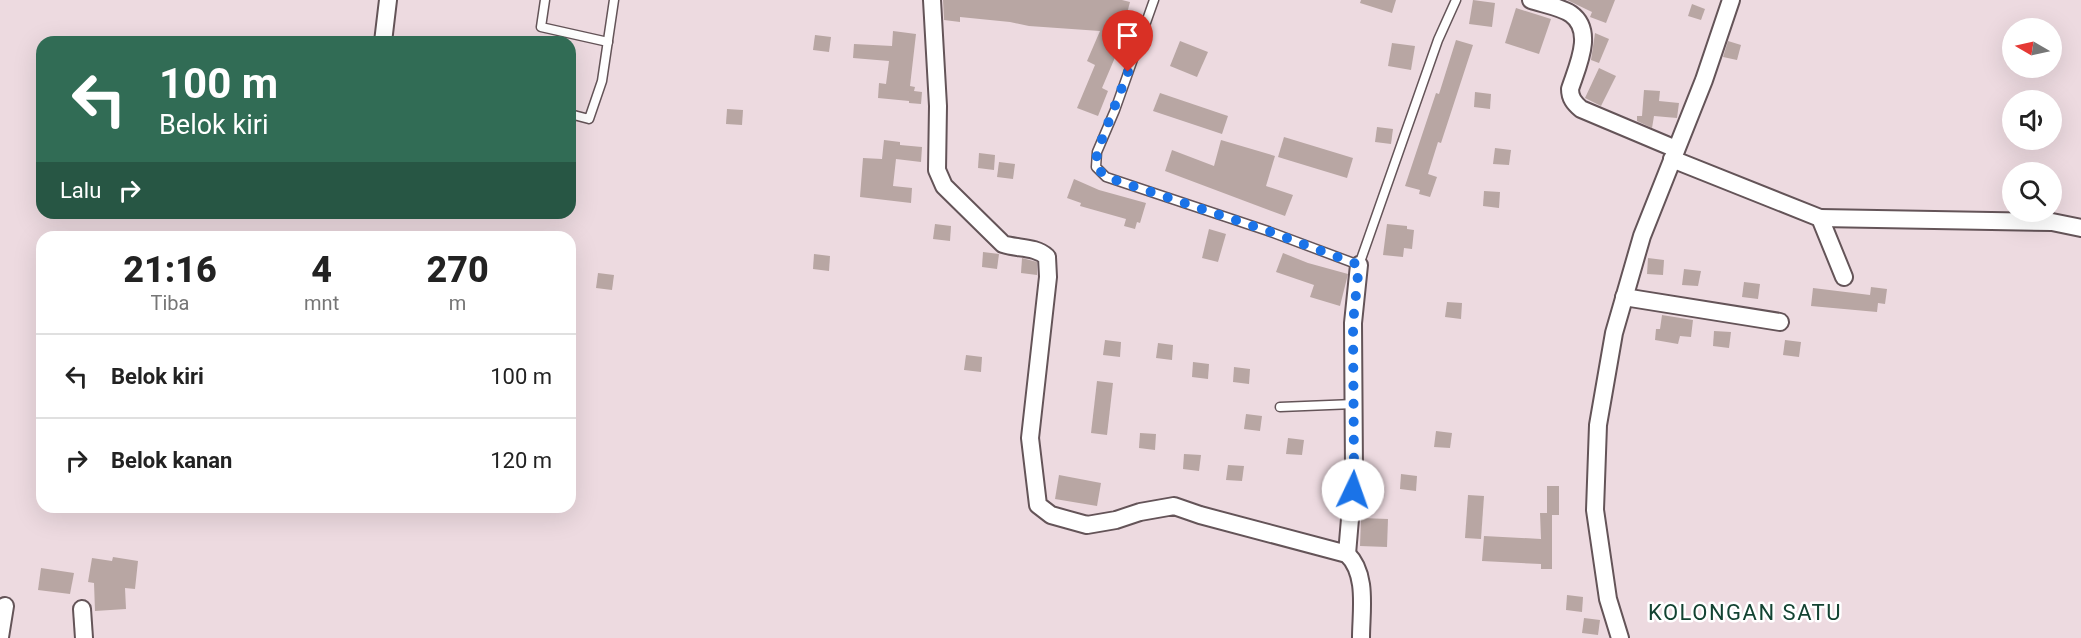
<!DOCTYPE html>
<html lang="id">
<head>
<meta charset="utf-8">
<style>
	:root { --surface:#fff; --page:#f2f2f2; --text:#222; --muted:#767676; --line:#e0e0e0 }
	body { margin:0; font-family:Roboto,sans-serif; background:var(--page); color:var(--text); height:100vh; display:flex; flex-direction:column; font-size:22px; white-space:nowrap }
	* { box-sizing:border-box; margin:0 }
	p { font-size:20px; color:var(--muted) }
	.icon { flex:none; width:33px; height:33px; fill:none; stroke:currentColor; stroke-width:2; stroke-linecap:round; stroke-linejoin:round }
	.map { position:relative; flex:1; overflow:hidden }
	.drawer { position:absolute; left:36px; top:231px; width:540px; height:282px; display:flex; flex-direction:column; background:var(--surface); border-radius:18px; box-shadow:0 6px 24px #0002 }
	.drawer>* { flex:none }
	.hud { position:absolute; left:36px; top:36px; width:540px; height:183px; border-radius:18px; box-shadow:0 6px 24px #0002; background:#316c55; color:#fff; overflow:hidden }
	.needle { width:39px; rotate:279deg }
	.buttons { position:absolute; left:2002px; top:18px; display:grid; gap:12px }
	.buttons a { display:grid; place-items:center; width:60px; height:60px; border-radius:50%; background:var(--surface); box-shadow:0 6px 24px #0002; font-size:30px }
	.pin { position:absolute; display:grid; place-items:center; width:51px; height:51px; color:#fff; margin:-62px -26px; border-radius:50% 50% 50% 0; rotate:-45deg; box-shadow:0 0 6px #0007 }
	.pin .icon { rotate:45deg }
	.me { position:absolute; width:66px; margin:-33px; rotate:3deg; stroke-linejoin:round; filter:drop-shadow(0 0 4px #0008) }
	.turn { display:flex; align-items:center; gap:21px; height:126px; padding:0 24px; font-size:27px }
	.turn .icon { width:78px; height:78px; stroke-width:2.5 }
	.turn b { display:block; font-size:42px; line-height:51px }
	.then { display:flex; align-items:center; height:57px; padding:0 24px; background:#0003; gap:12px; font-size:22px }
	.eta { display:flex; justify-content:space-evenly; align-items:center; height:102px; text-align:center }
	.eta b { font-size:36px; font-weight:800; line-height:42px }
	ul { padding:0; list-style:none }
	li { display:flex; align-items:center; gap:18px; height:84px; padding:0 24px; border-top:2px solid var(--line) }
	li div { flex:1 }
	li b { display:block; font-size:22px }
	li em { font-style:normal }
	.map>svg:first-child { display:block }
</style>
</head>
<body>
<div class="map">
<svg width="2081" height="638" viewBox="0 0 2081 638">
	<rect width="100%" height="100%" fill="#eddae0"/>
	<!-- building -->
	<g fill="#b8a6a3">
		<polygon points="943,0 1122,0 1130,2 1120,40 1122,41 1102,88 1108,91 1098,116 1077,108 1095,65 1087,61 1100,31 1029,26 1010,22 960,17 960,22 944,20"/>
		<polygon points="1361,0 1396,0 1392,13 1360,3"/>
		<polygon points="1473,0 1495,3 1492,27 1469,24"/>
		<polygon points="1567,0 1615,0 1606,23 1590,17 1592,12"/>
		<polygon points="1692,4 1705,9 1701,20 1688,16"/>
		<polygon points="1516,8 1551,19 1539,54 1505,43"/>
		<polygon points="893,31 916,34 910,86 915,87 914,91 922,92 921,104 909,103 909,101 878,98 879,83 886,84 889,61 853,58 854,44 892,46"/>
		<polygon points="1595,33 1609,39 1599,63 1591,60"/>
		<polygon points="815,35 831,37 829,52 813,50"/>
		<polygon points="1456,40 1473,45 1441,143 1438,142 1428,174 1437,177 1430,197 1419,194 1420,190 1405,186 1436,93 1439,94"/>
		<polygon points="1180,41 1208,52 1197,77 1170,66"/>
		<polygon points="1728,41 1741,45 1737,60 1723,57"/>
		<polygon points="1392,43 1415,46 1411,70 1388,66"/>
		<polygon points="1599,68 1616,76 1601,106 1585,98"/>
		<polygon points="1644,90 1660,91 1659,101 1679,103 1677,118 1654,116 1652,128 1637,121 1637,116 1642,116"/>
		<polygon points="1475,92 1491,94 1490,109 1474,107"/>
		<polygon points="1160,93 1228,116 1222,134 1153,111"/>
		<polygon points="727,109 743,110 742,125 726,124"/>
		<polygon points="1377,127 1393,129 1391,144 1375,142"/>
		<polygon points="1284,137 1353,158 1347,178 1278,157"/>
		<polygon points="884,140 900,142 900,145 922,147 921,162 896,159 893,186 912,188 911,203 860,197 863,158 882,159"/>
		<polygon points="1221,140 1275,156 1266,186 1293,195 1285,216 1165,171 1172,150 1214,166"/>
		<polygon points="1495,148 1511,150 1509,165 1493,164"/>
		<polygon points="979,153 995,155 994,170 978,168"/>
		<polygon points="999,162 1015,164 1013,179 997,177"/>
		<polygon points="1074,179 1099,190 1146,203 1140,223 1137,222 1135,229 1124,226 1126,219 1080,206 1081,203 1067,198"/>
		<polygon points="1484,191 1500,192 1499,208 1483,206"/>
		<polygon points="935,224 951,226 950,241 933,239"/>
		<polygon points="1387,224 1407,226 1407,229 1414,230 1412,249 1404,248 1403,257 1383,255"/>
		<polygon points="1209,229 1226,234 1218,262 1202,258"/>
		<polygon points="983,252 999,254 997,269 982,267"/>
		<polygon points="1283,253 1308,263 1348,274 1340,306 1310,297 1314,285 1276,272"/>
		<polygon points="814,254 830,256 829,271 813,269"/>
		<polygon points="1022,258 1037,262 1037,275 1021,273"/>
		<polygon points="1648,258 1664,260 1663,275 1647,274"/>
		<polygon points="1684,269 1701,271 1698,286 1682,285"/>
		<polygon points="598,273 614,275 612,290 596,288"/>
		<polygon points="1744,282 1760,284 1758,299 1742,297"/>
		<polygon points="1871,287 1887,289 1885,304 1878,303 1877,312 1811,306 1813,288 1870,295"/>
		<polygon points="1447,302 1462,303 1461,319 1445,317"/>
		<polygon points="1662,315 1693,320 1691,337 1680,336 1678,344 1655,340 1656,329 1660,329"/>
		<polygon points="1714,331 1731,332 1729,348 1713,346"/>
		<polygon points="1105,340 1121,342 1120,357 1103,355"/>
		<polygon points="1785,340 1801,342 1799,357 1783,355"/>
		<polygon points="1158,343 1173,345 1172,360 1156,358"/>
		<polygon points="966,355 982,357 981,372 964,370"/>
		<polygon points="1193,362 1209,364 1208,379 1192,377"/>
		<polygon points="1234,367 1250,369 1249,384 1233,382"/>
		<polygon points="1097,381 1113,383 1107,435 1091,433"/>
		<polygon points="1246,414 1262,416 1260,431 1244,429"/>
		<polygon points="1436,431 1452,433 1450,448 1434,447"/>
		<polygon points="1140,433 1156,434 1155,450 1139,448"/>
		<polygon points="1288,438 1304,440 1302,455 1286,454"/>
		<polygon points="1184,454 1201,455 1199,471 1183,469"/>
		<polygon points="1228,465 1244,466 1242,481 1226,480"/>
		<polygon points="1401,474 1417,476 1416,491 1400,489"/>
		<polygon points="1059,475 1101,483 1097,506 1055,499"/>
		<polygon points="1547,486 1559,486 1559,515 1552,515 1552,569 1541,569 1541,564 1482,561 1484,536 1541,539 1540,513 1547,513"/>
		<polygon points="1468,495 1484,496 1481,539 1465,538"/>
		<polygon points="1361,518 1388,519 1387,547 1360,546"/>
		<polygon points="113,557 138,561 135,589 125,588 126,609 95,611 94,583 88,582 92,558 112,561"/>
		<polygon points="41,568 74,573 70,594 38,590"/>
		<polygon points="1567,595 1583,597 1582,612 1566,610"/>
		<polygon points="1584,618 1600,620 1598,635 1582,633"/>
	</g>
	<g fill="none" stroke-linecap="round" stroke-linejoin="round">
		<defs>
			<g id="lane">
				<polyline points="545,0 541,27 608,42"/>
				<polyline points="1154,0 1115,110 1097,152 1096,167 1106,177 1268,231 1359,265 1438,40 1456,0"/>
				<polyline points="570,114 589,119 602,81 614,0"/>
				<polyline points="1280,407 1354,404"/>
			</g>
			<g id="street">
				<path d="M932,0L938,106L937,170L944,186L1003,244C1018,249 1035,246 1047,257L1048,277L1030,438L1038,505L1051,515L1087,525L1116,520L1140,512L1174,506L1200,515L1347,554L1354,472L1353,323L1359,265"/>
				<path d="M1531,0C1543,4 1561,7 1571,14C1595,31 1577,67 1570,89C1570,98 1574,103 1581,109L1676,149"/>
				<polyline points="383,42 388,0"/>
				<polyline points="1672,159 1820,218 1844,277"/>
				<polyline points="1820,218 2052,222 2081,228"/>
				<polyline points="1624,297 1780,322"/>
				<path d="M1347,554C1368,574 1361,611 1361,638"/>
				<polyline points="82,609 84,638"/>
				<polyline points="0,637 5,606"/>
				<polyline points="1620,638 1608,599 1595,510 1598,425 1614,333 1642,236 1704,80 1731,0"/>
			</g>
		</defs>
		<!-- lane casing -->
		<use href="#lane" stroke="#645458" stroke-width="11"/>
		<!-- street casing -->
		<use href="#street" stroke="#645458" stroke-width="20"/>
		<!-- lane -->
		<use href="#lane" stroke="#fff" stroke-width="8"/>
		<!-- street -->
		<use href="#street" stroke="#fff" stroke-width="16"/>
	</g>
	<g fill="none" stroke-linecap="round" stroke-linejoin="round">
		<!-- route -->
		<polyline stroke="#1a73e8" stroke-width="10" stroke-dasharray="0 18" points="1128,72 1097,152 1096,167 1106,177 1268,231 1359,265 1353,323 1354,472 1353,490"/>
	</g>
	<g text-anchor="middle" stroke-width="5" stroke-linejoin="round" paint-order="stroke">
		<!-- neighbourhood labels -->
		<g font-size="22" letter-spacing="1.5" fill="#134332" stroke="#fff">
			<text x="1745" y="620">KOLONGAN SATU</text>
		</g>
	</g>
</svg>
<div class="buttons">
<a><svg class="needle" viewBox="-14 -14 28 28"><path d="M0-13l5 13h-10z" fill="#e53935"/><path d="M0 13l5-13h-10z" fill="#767676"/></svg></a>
<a><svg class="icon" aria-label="sound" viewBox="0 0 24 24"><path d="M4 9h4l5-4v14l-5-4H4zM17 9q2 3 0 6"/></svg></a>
<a><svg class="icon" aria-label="search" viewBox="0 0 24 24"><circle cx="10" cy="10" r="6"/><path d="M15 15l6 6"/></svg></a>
</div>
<div class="pin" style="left:1128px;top:72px;background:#d93025"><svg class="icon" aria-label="arrive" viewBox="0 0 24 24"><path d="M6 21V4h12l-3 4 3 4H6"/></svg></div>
<svg class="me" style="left:1353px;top:490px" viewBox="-20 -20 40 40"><circle r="19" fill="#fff"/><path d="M0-13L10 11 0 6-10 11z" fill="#1a73e8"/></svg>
<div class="hud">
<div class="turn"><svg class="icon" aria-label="left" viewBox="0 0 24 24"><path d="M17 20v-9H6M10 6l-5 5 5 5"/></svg><div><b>100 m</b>Belok kiri</div></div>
<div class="then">Lalu<svg class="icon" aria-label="right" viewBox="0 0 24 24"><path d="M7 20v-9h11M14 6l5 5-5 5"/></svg></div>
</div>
<section class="drawer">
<div class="eta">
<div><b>21:16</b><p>Tiba</p></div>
<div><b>4</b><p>mnt</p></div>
<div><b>270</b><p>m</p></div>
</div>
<ul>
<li><svg class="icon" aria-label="left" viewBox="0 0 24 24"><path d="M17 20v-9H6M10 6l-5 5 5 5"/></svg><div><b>Belok kiri</b></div><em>100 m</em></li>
<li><svg class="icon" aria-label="right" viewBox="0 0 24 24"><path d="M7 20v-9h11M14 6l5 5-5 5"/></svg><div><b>Belok kanan</b></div><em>120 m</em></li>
</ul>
</section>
</div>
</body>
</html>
